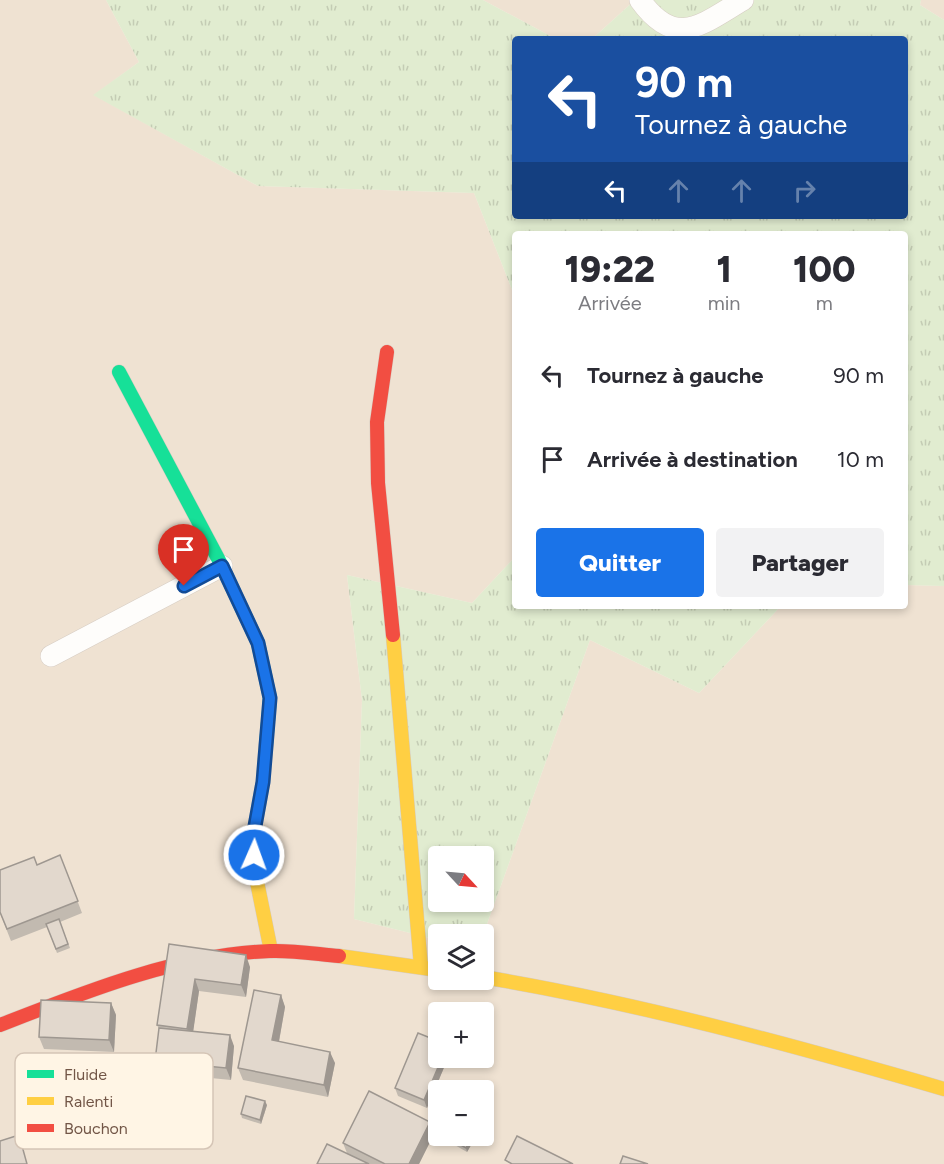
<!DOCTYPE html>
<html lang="fr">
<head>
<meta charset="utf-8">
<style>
	:root { --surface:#fff; --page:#f2f2f3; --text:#2b2b33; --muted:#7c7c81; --accent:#1a73e8 }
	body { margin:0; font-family:Figtree,sans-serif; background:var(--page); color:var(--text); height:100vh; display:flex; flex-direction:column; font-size:22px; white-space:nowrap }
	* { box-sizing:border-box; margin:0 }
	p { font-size:20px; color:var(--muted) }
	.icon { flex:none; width:33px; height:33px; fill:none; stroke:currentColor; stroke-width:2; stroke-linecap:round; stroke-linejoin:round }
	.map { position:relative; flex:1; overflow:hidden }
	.side { position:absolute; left:512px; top:231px; width:396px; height:378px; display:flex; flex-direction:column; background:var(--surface); border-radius:6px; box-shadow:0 3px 9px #0003 }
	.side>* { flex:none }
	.banner { position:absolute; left:512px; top:36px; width:396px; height:183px; border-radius:6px; box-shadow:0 3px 9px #0003; background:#1a4fa0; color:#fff; overflow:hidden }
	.needle { width:39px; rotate:116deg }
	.buttons { position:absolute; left:428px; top:846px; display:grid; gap:12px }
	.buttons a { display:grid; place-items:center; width:66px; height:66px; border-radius:6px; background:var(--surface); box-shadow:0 3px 9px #0003; font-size:30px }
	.pin { position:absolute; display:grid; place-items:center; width:51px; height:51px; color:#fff; margin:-62px -26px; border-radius:50% 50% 50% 0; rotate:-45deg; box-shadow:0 0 6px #0007 }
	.pin .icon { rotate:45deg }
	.me { position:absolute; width:66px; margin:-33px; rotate:2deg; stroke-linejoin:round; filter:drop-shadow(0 0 4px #0008) }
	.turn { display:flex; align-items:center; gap:21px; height:126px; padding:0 24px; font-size:27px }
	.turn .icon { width:78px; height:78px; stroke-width:2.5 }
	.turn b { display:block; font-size:42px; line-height:51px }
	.lanes { display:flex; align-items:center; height:57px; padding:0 24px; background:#0003; justify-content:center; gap:30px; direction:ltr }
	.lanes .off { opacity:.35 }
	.eta { display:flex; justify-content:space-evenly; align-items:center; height:102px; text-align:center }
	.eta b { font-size:36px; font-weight:800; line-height:42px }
	.cta { display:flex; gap:12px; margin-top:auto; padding:12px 24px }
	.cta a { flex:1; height:69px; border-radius:6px; background:var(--accent); color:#fff; font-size:24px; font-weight:800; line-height:69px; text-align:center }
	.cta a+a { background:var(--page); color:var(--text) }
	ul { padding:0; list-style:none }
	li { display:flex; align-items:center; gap:18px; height:84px; padding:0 24px }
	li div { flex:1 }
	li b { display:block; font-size:22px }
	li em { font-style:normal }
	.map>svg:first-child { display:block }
</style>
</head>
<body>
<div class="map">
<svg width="944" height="1164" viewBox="0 0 944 1164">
	<defs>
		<pattern id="grass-tufts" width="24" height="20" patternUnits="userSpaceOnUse" patternTransform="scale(1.5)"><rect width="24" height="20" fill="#e1ecd0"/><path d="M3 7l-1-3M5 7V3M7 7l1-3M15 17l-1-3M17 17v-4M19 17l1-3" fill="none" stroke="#c4ccb4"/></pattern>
	</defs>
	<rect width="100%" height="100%" fill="#f6f0e5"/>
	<!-- residential -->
	<g fill="#efe2d2" fill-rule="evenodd">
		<path d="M0,0H106L139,62L94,95L258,186L474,193L514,295V558L472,603L347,575L362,700L354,919L438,940V980H483V935L590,640L699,693L781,606H904L905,585L944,586V1164H0ZM438,1012H483V1058H438ZM438,1090H483V1136H438Z"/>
		<polygon points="483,0 635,0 592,39 556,39"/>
		<polygon points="921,0 944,0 944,20 920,5"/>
	</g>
	<!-- grass -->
	<g fill="url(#grass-tufts)" fill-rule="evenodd">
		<polygon points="106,0 483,0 556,39 514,39 514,216 904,216 904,39 592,39 635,0 921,0 920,5 944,20 944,586 905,585 904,234 514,234 514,295 474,193 258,186 93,95 139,62"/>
		<path d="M514,558V606H781L699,693L590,640L483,935L438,934V940L354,919L362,700L347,575L472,603ZM438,856H483V902H438Z"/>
	</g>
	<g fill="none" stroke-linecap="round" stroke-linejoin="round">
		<defs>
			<g id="street">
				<path d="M640,0C676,50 702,24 743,0"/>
				<polyline points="51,656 222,566"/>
			</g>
			<polyline id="fast" points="119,372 222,566 258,643 270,698 266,745"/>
			<g id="slow">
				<polyline points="393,635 421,967"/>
				<polyline points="266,745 263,782 253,837 255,872 271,951"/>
				<polyline points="339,956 438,970"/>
				<path d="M483,977C639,1003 792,1045 944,1089"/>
			</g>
			<g id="jam">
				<polyline points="387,352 377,422 378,483 393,635"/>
				<path d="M0,1025C87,991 176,955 270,951C292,950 316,954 339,956"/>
			</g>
		</defs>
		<!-- street casing -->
		<use href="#street" stroke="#d7cdc4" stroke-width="22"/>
		<!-- fast casing -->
		<use href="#fast" stroke="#d6ccc2" stroke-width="15"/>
		<!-- slow casing -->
		<use href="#slow" stroke="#d6ccc2" stroke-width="15"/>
		<!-- jam casing -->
		<use href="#jam" stroke="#d6ccc2" stroke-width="15"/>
		<!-- street -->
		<use href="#street" stroke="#fefdfb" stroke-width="21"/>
		<!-- fast -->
		<use href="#fast" stroke="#16e098" stroke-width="14"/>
		<!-- slow -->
		<use href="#slow" stroke="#ffcf43" stroke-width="14"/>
		<!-- jam -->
		<use href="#jam" stroke="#f24e42" stroke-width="14"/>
	</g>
	<!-- wall -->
	<g fill="#c2bab0">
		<polygon points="60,855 82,913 60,922 70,948 57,953 47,927 11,941 0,913 37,865"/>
		<polygon points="169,944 250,967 246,997 199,991 193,1031 234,1046 231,1080 160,1073 155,1061 159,1029 157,1025"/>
		<polygon points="281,995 285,1007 279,1042 335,1063 328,1097 243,1080 238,1068"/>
		<polygon points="111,1003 116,1015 114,1052 44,1049 39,1037"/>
		<polygon points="438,1058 448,1058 427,1108 398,1096 395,1088"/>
		<polygon points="267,1105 261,1124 242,1118 241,1114"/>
		<polygon points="430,1122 434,1134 419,1164 317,1164 347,1153 343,1143"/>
		<polygon points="445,1136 474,1140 467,1152 446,1140"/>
	</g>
	<!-- shaded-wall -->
	<g fill="#9e9790">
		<polygon points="246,955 250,967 246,997 241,985"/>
		<polygon points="195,979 199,991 192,1040 187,1029"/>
		<polygon points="281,995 285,1007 277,1052 272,1040"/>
		<polygon points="111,1003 116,1015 114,1052 109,1040"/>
		<polygon points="230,1035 234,1046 231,1080 226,1068"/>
		<polygon points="330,1052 335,1063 328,1097 324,1085"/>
		<polygon points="442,1058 448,1058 427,1108 424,1100"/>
		<polygon points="265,1101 267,1105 261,1124 260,1120"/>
		<polygon points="430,1122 434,1134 419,1164 409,1164"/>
		<polygon points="473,1136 474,1140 467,1152 466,1148"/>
	</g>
	<!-- building -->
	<g fill="#e2d8cd" stroke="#9e9790" stroke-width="1.5">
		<polygon points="60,855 78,901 7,929 0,912 0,870 34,857 37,865"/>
		<polygon points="59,919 68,944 56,949 46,924"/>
		<polygon points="169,944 246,955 241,985 195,979 187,1029 157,1025"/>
		<polygon points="254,990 281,995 272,1040 330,1052 324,1085 238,1068"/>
		<polygon points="41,1000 111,1003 109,1040 39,1037"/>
		<polygon points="159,1028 230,1035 226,1068 155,1061"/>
		<polygon points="418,1033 438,1041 438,1058 442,1058 424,1100 395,1088"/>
		<polygon points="369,1091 430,1122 409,1164 385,1164 343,1143"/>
		<polygon points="246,1096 265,1101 260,1120 241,1114"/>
		<polygon points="19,1135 27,1164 0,1164 0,1141"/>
		<polygon points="445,1136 473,1136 466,1148"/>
		<polygon points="517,1136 573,1164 512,1164 505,1160"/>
		<polygon points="327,1144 369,1164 317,1164"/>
		<polygon points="623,1156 648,1164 620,1164"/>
	</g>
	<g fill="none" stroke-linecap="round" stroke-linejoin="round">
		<defs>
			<polyline id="route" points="184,586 222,566 258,643 270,698 263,782 253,837 254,855"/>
		</defs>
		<!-- route casing -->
		<use href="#route" stroke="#114b97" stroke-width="15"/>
		<!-- route -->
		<use href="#route" stroke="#1a73e8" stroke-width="10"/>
	</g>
	<!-- legend -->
	<rect x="15" y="1053" width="198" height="96" rx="9" fill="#fff5e5" stroke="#d5c5b6" stroke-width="1.5"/>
	<rect x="27" y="1070" width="27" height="8" fill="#16e098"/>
	<rect x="27" y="1097" width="27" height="8" fill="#ffcf43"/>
	<rect x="27" y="1124" width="27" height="8" fill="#f24e42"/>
	<g font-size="16" fill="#725647">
		<text x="64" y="1080">Fluide</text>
		<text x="64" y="1107">Ralenti</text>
		<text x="64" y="1134">Bouchon</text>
	</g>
</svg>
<div class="buttons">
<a><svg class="needle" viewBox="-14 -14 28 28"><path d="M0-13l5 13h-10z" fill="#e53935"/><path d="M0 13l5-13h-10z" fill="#7c7c81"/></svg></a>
<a><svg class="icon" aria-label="layers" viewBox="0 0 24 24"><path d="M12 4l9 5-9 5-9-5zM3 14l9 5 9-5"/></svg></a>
<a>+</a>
<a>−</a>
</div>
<div class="pin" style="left:184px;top:586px;background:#d93025"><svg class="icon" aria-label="arrive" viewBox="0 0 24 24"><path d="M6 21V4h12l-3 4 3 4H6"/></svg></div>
<svg class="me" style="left:254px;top:855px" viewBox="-20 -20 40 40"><circle r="17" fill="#1a73e8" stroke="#fff" stroke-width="3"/><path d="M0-11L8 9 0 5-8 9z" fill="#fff"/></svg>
<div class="banner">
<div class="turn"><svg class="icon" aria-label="left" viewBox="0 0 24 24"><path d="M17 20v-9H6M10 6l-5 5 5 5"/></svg><div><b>90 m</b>Tournez à gauche</div></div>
<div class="lanes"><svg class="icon" aria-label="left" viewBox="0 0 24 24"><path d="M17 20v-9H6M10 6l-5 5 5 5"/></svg><svg class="icon off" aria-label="ahead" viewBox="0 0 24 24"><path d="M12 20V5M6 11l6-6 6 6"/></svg><svg class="icon off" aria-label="ahead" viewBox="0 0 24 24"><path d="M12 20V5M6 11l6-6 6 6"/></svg><svg class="icon off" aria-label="right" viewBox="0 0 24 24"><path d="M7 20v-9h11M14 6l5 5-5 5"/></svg></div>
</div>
<section class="side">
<div class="eta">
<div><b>19:22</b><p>Arrivée</p></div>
<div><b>1</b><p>min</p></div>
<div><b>100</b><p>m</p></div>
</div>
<ul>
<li><svg class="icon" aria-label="left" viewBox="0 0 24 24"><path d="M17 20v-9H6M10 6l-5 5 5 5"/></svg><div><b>Tournez à gauche</b></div><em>90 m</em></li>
<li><svg class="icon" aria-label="arrive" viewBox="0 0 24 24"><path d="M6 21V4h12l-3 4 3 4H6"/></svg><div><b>Arrivée à destination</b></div><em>10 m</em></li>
</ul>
<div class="cta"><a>Quitter</a><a>Partager</a></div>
</section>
</div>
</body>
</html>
